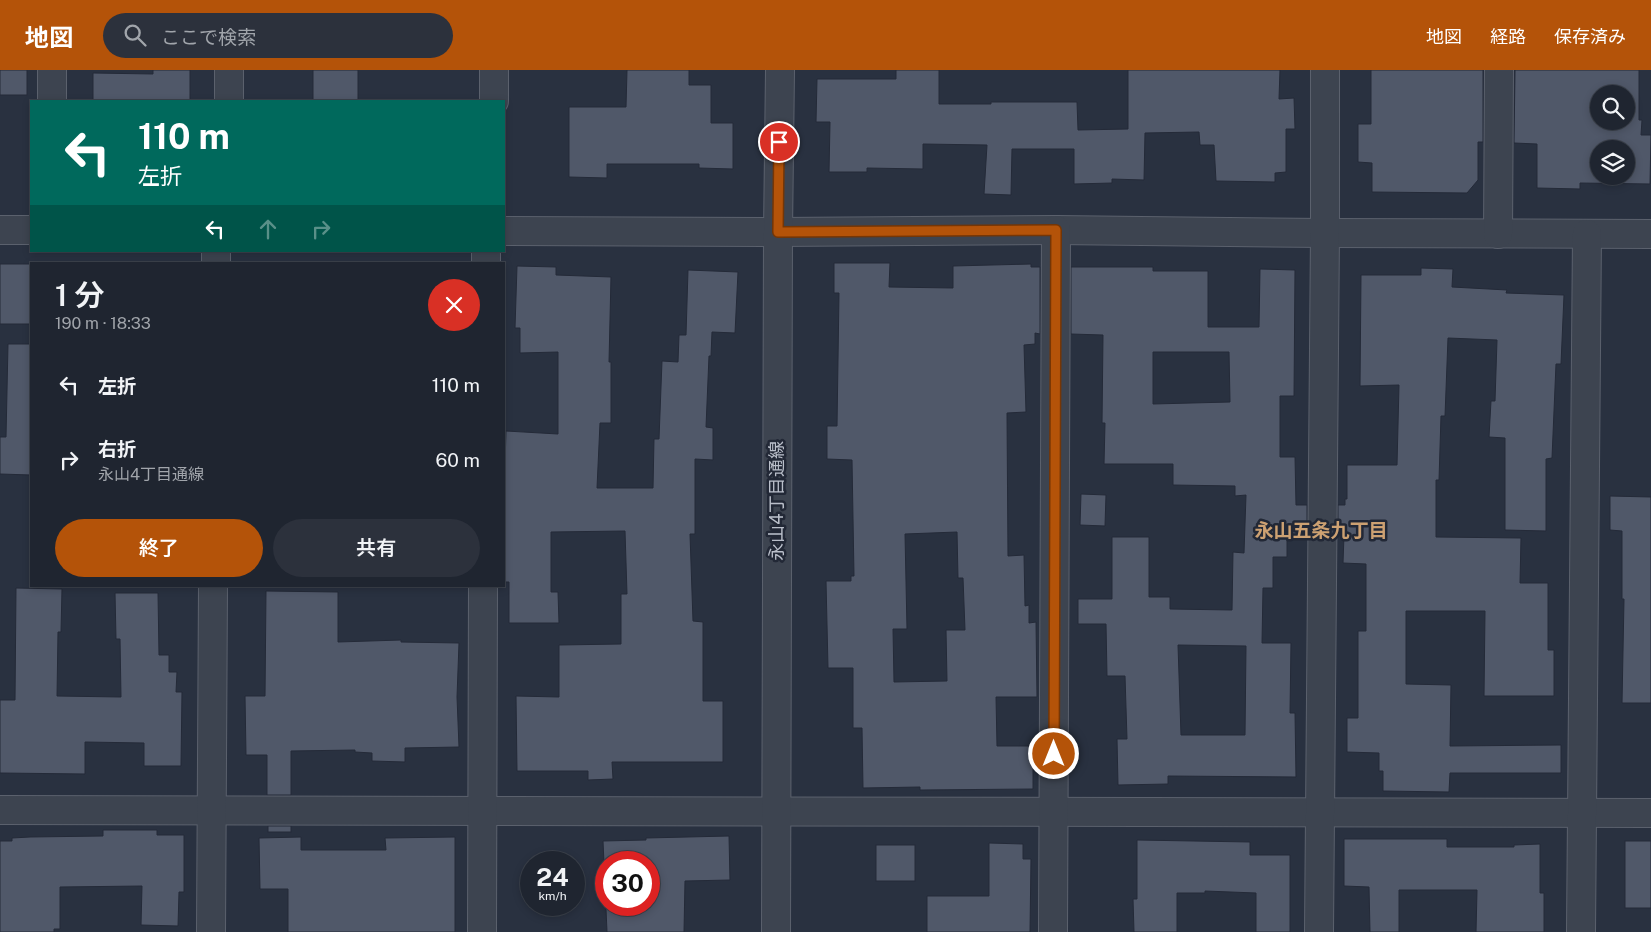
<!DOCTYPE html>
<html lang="ja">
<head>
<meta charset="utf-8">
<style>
	:root { --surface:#1f2530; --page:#2c313c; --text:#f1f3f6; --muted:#a1a5ab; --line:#3c424c; --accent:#b45309 }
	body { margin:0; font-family:"Public Sans","Noto Sans JP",sans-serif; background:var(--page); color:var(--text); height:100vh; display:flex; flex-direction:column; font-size:19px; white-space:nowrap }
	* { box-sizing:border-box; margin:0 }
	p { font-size:16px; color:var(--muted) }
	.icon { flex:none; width:28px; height:28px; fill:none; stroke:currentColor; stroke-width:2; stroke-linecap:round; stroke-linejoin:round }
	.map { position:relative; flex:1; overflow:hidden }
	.side { position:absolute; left:30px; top:192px; width:475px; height:325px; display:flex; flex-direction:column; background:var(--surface); border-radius:0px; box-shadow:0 2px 8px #0003,0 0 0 1px var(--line) }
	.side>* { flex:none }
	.top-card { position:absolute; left:30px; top:30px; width:475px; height:152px; border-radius:0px; box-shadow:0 2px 8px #0003,0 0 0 1px var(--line); background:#00695c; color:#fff; overflow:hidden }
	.tools { position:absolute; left:1590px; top:15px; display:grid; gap:10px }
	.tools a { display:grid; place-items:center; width:45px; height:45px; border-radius:50%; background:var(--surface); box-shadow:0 2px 8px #0003,0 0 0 1px var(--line); font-size:25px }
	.speed { position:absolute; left:520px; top:781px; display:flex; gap:10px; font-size:25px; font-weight:700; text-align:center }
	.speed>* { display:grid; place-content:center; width:65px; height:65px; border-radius:50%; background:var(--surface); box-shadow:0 2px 8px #0003,0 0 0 1px var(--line); line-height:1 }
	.speed small { font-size:12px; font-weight:400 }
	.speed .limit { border:8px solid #d22; background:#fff; color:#111 }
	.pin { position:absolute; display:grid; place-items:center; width:42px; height:42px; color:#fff; margin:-21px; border:2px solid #fff; border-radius:50%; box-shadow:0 1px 5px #0007 }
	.me { position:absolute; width:55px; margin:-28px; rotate:0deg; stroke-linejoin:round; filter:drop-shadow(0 0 4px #0008) }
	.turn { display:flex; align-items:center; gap:18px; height:105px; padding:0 25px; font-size:22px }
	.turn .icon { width:65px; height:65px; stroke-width:2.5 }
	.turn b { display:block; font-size:35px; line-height:42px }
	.lanes { display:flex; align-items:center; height:48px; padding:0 25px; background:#0003; justify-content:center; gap:25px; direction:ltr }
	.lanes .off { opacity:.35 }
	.round { display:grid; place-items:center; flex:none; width:52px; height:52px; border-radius:26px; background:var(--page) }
	.headline { display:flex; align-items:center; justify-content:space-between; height:85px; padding:0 25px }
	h1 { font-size:30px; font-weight:600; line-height:38px }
	.cta { display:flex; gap:10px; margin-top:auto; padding:10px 25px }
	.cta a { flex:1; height:58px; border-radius:30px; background:var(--accent); color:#fff; font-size:20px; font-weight:600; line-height:58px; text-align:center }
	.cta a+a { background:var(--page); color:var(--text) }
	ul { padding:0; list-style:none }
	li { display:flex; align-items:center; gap:15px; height:75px; padding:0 25px }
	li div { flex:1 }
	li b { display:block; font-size:19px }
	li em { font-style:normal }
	header { display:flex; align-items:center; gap:30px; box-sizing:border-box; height:70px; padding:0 25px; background:var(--accent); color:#fff }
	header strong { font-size:24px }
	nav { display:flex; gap:28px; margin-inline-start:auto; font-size:18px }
	.search { width:350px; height:45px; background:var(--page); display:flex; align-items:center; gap:12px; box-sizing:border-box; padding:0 18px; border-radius:28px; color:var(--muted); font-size:19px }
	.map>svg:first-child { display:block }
</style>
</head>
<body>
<header>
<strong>地図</strong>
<div class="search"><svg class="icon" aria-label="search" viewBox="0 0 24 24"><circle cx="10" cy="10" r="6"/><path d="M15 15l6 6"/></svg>ここで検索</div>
<nav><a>地図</a><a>経路</a><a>保存済み</a></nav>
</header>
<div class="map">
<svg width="1651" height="862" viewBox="0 0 1651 862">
	<rect width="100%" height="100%" fill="#293140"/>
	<!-- building -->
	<g fill="#505869" stroke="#242a38" fill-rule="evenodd">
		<rect x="0" y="0" width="27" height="25"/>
		<polygon points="153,0 190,0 190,31 93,31 93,3 153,4"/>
		<rect x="313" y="0" width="45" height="31"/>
		<polygon points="627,0 689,0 689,15 711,15 711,53 733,53 733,99 699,98 699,94 607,94 607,108 569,107 569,37 626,37"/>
		<polygon points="896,0 939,0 939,34 991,34 991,32 1077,32 1078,60 1128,59 1128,0 1280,0 1279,29 1294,28 1295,59 1286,59 1286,102 1275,103 1275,112 1216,111 1214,75 1200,75 1199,62 1145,63 1144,110 1112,109 1112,113 1074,114 1074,79 1012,79 1011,125 984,124 987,75 923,74 923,99 867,98 867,102 829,102 830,52 816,52 817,9 896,9"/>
		<polygon points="1371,0 1483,0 1483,72 1478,72 1478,110 1467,123 1372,122 1372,93 1358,92 1358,54 1371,54"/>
		<path d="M1515,0H1639V50H1642L1641,65H1651L1650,114L1580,113V119L1537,118V74L1514,73ZM1599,24H1626V51H1599ZM1599,79H1626V106H1599Z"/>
		<path d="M834,193H890L889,217L953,218V196L1031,194V197H1040V264L1035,263V274L1024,275L1026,342L1007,343L1008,486L1024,485L1025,536L1029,535V553L1036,552L1037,627H996L997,676H1033V719L920,720V717L863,718L862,658H853V598H828L826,511H851V506H854L852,390L827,389V356H837L839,223H834ZM957,462L958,508H963L965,560H946L947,611L894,612L893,559H907L905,464Z"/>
		<rect x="0" y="194" width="31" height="60"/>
		<polygon points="517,196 556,197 556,205 611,207 609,292 611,292 611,353 600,353 597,418 653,418 654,369 659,369 662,291 678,292 679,265 686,265 688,200 738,202 735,263 712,262 711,286 709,286 706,357 713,358 713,390 695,389 695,464 690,464 693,551 703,552 703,631 723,631 723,692 612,692 613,709 588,710 588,701 517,701 516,626 559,627 559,575 621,574 621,524 627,524 625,461 551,462 551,522 558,522 559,553 509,553 509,512 504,512 504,425 506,361 558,364 558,282 520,283 520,258 515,258"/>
		<path d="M1071,197H1153V201H1208V257H1259L1260,199L1295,200L1294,326H1280V387H1295L1296,435H1307V465H1287V487H1273V518H1263L1262,573H1291L1290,643H1295L1296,707L1168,706V714L1118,715L1117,669H1127L1125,606H1107L1106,554H1078V529H1112V467H1149V527H1170V539L1232,540L1233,482L1244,483L1246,425L1235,426V416L1173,415V394H1104L1105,353H1102L1103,265L1071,264ZM1153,282H1229L1230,332L1153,334ZM1178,575L1246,576L1245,665H1181Z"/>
		<polygon points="1421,198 1453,199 1452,217 1507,220 1506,223 1564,225 1561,294 1556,294 1552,388 1546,389 1546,461 1505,460 1505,368 1489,367 1491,331 1495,331 1497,270 1448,268 1445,346 1441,346 1439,410 1436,410 1436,467 1521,468 1520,513 1548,513 1548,580 1554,580 1554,626 1484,626 1485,541 1406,541 1406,614 1451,615 1450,676 1561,675 1561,703 1450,703 1449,722 1383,721 1383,701 1379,701 1379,683 1347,682 1347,648 1358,648 1358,561 1366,561 1366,494 1343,493 1344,465 1338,465 1338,435 1345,435 1345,429 1347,429 1347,395 1397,395 1399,315 1360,316 1361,205 1421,205"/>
		<polygon points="8,274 31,274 31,405 0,404 0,367 6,367"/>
		<polygon points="1081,424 1106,425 1105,456 1080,455"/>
		<polygon points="1610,426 1651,427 1651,633 1622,633 1624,529 1622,529 1622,461 1610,460"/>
		<polygon points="16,518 62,519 61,562 58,562 57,626 121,627 120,569 116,569 115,523 158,523 159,585 169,585 169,602 177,602 176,622 182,622 181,696 144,696 144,673 85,672 85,704 0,703 0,630 15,630"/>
		<polygon points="266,521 338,522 338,572 401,570 401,572 459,573 457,627 459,677 405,678 405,692 372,691 372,683 355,682 355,680 291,681 291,725 267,725 267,685 246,685 245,626 265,626"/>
		<rect x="268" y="756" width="23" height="6"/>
		<polygon points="103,760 157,760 157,765 184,765 184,822 179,822 178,856 141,855 142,816 60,817 60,859 54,859 54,862 0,862 0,771 12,771 12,768 30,767 103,766"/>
		<path d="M729,766L730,810L685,811L684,862H607L603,771L646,770V768ZM606,792H649V835H606Z"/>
		<polygon points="301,767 301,780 386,780 385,768 455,767 455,862 288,862 288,819 260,819 259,768"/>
		<polygon points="1344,769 1447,769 1447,777 1514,777 1514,775 1540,774 1540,823 1544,823 1544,862 1476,862 1477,820 1399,820 1399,862 1370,862 1369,817 1344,816"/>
		<polygon points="1137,770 1250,772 1250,785 1290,785 1290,862 1256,862 1256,823 1205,821 1205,823 1177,823 1177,862 1134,862 1133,829 1137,829"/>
		<rect x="1625" y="771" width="26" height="67"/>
		<polygon points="989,773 1023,774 1023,789 1031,789 1030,862 927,862 927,826 989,826"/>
		<rect x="876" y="775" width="39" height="36"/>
	</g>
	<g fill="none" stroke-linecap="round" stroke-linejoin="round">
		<defs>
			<g id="minor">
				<polyline points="229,0 229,31"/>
				<polyline points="52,31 52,0"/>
				<polyline points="494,31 494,0"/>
				<polyline points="0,160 31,160"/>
				<polyline points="504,161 778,162 1056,160 1325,163 1651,164"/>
				<polyline points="1498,164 1499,0"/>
				<polyline points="216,194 216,181"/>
				<polyline points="486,194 486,181"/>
				<polyline points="0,740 1651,743"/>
				<polyline points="211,862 213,516"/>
				<polyline points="482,862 483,516"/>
				<polyline points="776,862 778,162 780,0"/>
				<polyline points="1053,862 1056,160"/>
				<polyline points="1319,862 1325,163 1325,0"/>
				<polyline points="1581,862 1587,164"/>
			</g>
		</defs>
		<!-- minor casing -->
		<use href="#minor" stroke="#5b616d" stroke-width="30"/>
		<!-- minor -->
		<use href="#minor" stroke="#3d4450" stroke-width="28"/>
	</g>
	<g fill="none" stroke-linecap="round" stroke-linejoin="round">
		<defs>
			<polyline id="route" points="779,72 778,162 1056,160 1054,684"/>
		</defs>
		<!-- route casing -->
		<use href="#route" stroke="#753606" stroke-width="12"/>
		<!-- route -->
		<use href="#route" stroke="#b45309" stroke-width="9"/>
	</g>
	<g text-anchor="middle" stroke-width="5" stroke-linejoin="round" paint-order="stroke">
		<!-- street labels -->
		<g font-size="18" fill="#babfca" stroke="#222836">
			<text transform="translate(777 431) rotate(-90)" y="6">永山4丁目通線</text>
		</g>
		<!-- neighbourhood labels -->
		<g font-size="19" font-weight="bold" fill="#cda172" stroke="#222836">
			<text x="1321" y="467">永山五条九丁目</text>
		</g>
	</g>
</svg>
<div class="tools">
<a><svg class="icon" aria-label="search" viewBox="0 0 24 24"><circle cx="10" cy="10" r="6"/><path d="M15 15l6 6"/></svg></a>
<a><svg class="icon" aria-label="layers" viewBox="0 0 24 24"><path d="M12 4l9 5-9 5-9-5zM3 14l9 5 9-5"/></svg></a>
</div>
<div class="speed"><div>24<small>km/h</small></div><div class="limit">30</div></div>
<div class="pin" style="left:779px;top:72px;background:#d93025"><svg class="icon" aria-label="arrive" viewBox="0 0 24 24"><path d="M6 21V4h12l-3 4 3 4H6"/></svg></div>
<svg class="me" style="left:1054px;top:684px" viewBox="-20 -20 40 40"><circle r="17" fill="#b45309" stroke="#fff" stroke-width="3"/><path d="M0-11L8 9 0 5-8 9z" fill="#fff"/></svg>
<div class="top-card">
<div class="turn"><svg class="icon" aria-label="left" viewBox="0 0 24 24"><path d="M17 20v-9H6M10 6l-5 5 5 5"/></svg><div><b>110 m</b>左折</div></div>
<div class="lanes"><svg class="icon" aria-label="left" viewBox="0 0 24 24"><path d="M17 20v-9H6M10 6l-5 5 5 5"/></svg><svg class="icon off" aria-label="ahead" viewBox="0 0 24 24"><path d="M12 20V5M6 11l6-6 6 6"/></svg><svg class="icon off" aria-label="right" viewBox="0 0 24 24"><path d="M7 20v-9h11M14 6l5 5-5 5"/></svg></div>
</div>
<section class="side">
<div class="headline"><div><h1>1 分</h1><p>190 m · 18:33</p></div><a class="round" style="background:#d93025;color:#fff"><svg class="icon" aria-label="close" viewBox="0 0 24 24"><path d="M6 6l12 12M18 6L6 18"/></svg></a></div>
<ul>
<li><svg class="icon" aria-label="left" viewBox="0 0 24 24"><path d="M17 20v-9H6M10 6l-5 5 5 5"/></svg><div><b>左折</b></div><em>110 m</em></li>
<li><svg class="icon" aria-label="right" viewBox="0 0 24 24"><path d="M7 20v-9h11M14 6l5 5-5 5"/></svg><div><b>右折</b><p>永山4丁目通線</p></div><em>60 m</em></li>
</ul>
<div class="cta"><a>終了</a><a>共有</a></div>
</section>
</div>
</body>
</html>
